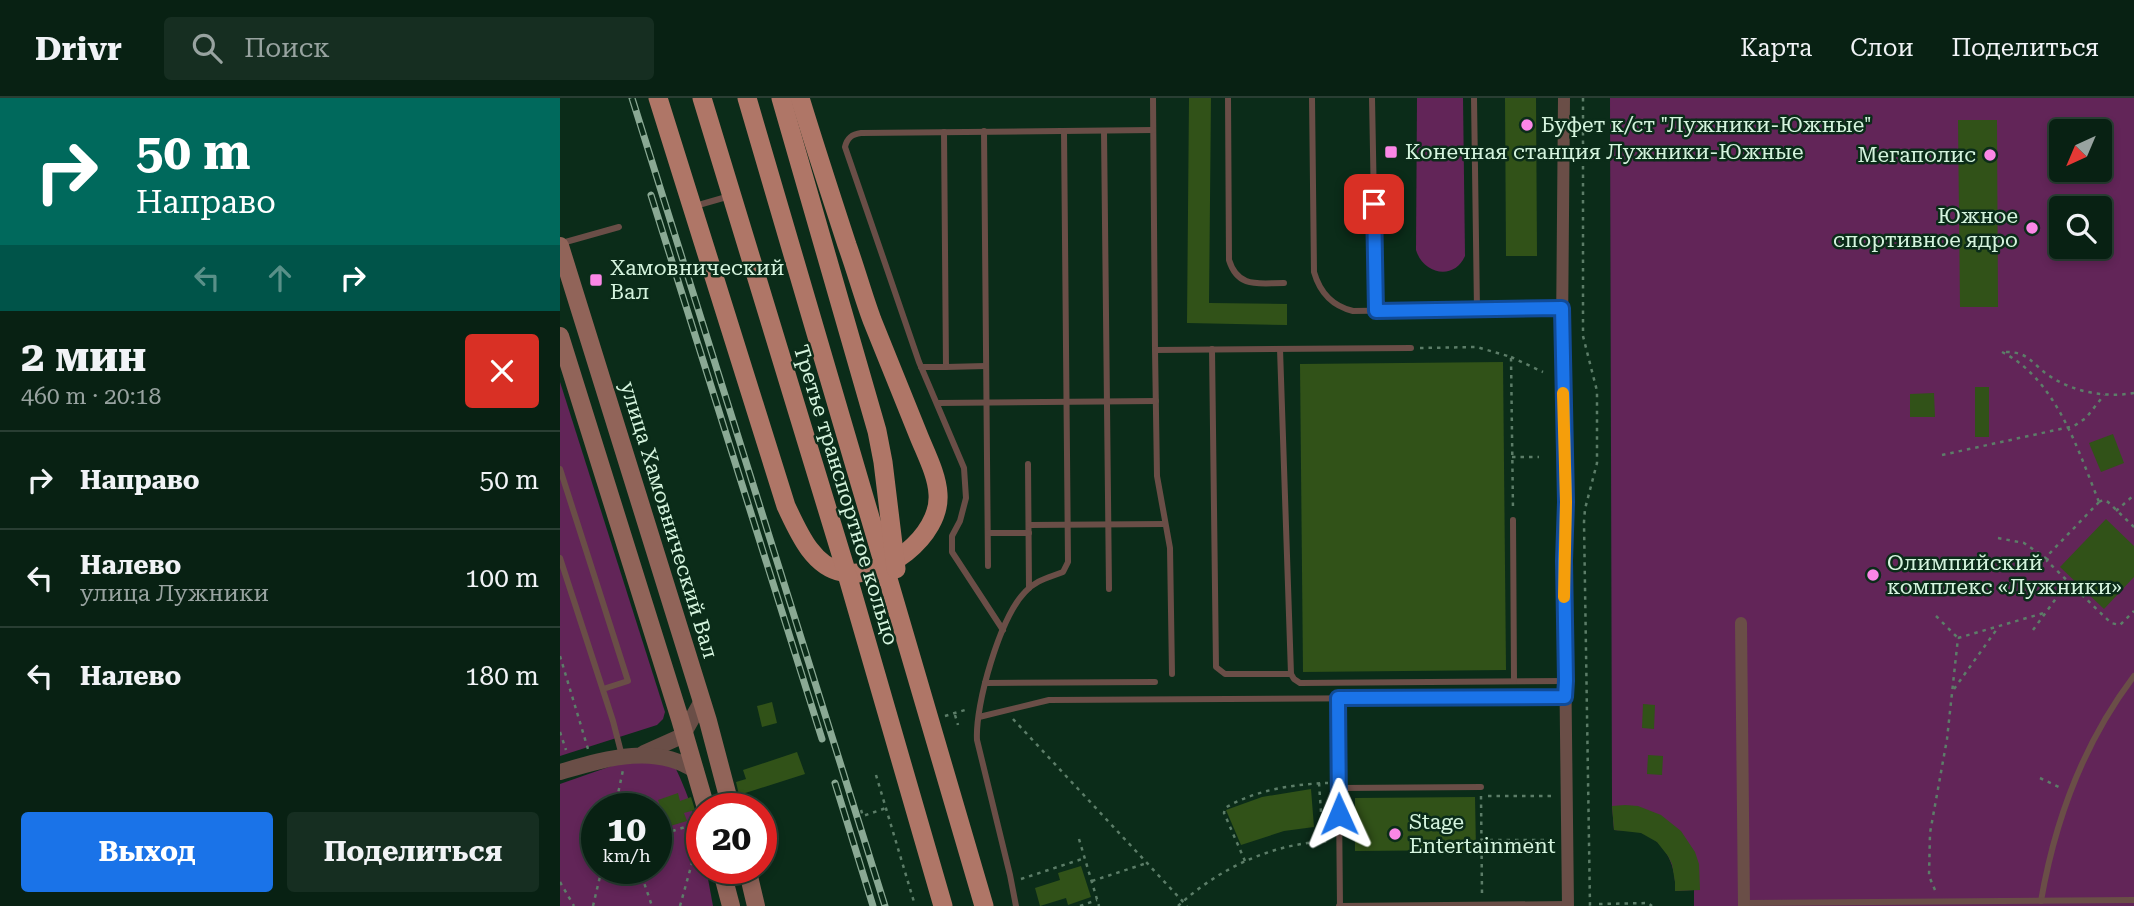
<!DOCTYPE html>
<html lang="ru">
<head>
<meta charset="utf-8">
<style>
	:root { --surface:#082113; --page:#162e21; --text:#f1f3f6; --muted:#98a3a0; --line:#293e33; --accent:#1a73e8 }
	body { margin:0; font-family:"Roboto Serif",serif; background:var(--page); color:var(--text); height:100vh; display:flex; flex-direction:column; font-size:26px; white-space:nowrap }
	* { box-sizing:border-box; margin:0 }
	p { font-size:23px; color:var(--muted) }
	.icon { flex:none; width:38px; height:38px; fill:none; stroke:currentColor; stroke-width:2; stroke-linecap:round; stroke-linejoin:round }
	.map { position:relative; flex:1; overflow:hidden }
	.details { display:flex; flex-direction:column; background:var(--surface); width:560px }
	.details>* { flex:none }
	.hud { background:#00695c; color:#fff; overflow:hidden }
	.needle { width:46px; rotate:224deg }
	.tools { position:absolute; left:1489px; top:21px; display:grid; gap:14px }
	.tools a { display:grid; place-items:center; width:63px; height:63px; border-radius:7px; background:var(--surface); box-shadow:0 4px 10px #0003,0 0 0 2px var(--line); font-size:35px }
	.speed { position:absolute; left:21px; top:695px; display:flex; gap:14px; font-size:35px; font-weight:700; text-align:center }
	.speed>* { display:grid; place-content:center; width:91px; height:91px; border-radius:50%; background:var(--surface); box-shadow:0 4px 10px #0003,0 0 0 2px var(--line); line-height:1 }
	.speed small { font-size:18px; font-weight:400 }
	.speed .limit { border:10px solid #d22; background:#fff; color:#111 }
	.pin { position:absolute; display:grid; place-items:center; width:60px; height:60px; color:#fff; margin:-30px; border-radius:14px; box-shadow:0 4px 10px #0006 }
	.me { position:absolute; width:77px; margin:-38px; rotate:359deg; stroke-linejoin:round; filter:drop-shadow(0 0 5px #0008) }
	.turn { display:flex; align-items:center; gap:24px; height:147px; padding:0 21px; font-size:32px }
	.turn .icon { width:91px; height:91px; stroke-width:2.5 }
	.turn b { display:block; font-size:49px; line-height:60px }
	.lanes { display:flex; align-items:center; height:66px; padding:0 21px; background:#0003; justify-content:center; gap:35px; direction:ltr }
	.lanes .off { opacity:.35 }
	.round { display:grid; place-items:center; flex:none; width:74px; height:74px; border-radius:7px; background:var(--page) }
	.summary { display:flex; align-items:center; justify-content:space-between; height:119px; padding:0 21px }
	h1 { font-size:42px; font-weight:700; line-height:52px }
	.cta { display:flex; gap:14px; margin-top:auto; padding:14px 21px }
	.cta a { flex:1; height:80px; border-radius:7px; background:var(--accent); color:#fff; font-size:28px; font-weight:700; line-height:80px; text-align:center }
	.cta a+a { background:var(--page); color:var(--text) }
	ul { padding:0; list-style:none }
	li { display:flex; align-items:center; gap:21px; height:98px; padding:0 21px; border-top:2px solid var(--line) }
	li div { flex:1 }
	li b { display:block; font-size:26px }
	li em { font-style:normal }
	header { display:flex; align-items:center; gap:42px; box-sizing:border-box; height:98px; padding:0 35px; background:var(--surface); border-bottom:2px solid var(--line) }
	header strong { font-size:33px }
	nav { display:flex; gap:38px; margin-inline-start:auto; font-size:24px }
	.search { width:490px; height:63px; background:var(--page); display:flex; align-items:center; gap:18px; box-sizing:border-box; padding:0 24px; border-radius:7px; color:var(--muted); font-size:26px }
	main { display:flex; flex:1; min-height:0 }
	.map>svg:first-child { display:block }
</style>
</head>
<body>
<header>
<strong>Drivr</strong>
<div class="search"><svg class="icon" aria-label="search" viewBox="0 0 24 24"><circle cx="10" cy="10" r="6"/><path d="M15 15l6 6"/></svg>Поиск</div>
<nav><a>Карта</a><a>Слои</a><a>Поделиться</a></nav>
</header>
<main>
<section class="details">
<div class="hud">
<div class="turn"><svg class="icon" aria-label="right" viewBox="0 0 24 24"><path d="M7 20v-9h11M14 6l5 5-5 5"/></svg><div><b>50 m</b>Направо</div></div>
<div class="lanes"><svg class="icon off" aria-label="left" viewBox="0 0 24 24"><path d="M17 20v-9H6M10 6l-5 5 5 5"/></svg><svg class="icon off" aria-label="ahead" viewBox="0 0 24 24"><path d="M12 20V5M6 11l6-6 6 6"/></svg><svg class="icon" aria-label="right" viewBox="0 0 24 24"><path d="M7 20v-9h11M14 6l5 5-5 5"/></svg></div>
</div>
<div class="summary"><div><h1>2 мин</h1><p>460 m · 20:18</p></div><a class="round" style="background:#d93025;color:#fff"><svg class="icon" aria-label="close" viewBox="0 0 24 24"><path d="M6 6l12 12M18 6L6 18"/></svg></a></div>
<ul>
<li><svg class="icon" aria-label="right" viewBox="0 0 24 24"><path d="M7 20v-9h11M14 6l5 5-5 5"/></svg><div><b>Направо</b></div><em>50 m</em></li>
<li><svg class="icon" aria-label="left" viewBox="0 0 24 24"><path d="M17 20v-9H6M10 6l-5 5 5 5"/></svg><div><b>Налево</b><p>улица Лужники</p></div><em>100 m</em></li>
<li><svg class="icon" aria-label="left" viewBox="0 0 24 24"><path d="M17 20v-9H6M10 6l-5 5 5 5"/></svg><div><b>Налево</b></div><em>180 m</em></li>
</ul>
<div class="cta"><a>Выход</a><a>Поделиться</a></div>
</section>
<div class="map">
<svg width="1574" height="808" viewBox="0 0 1574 808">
	<rect width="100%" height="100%" fill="#0b2c19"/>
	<!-- green -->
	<g fill="#622558" fill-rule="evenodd">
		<path d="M857,0H903L905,158C894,183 863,176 856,152Z"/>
		<path d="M1050,0H1574V808H1134V792L1115,793C1117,770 1106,743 1082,735C1073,732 1063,733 1054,732L1052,708ZM1502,33H1540V72H1502ZM1502,110H1540V149H1502Z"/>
		<polygon points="0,284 105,614 103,621 97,627 0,658"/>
		<path d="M80,660L115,669C130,700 142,736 142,770H146L153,808H0V686L60,665ZM37,710H96V770H37Z"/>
	</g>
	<!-- building -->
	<g fill="#315218">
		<polygon points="629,0 651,0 649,205 727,206 727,227 627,225"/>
		<polygon points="945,0 976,0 977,158 946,158"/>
		<polygon points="1398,22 1437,22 1438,209 1400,209"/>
		<polygon points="943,264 946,572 743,574 740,266"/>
		<rect x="1415" y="289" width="14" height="50"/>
		<polygon points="1374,295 1375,319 1350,319 1350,296"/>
		<polygon points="1553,336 1564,365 1541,374 1529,345"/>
		<polygon points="1546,421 1574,448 1574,479 1544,511 1500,469"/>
		<polygon points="212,604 217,625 202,629 197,608"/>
		<polygon points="1083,606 1095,607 1094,631 1082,630"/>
		<polygon points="237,654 245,676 179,697 176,684 186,681 183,672"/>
		<polygon points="1088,657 1103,658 1102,677 1087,676"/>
		<polygon points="751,691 754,729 724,733 681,747 666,712 702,699"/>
		<polygon points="118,695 120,703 131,699 135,712 124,715 127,723 107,729 98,702"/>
		<polygon points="915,699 916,752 795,753 795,700"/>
		<polygon points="1065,707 1078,708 1101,717 1121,733 1135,754 1139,766 1140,792 1115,793 1115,784 1112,766 1108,758 1097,744 1081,735 1054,732 1052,708"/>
		<polygon points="521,768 531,799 508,807 506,800 480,808 475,790 500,782 498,775"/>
	</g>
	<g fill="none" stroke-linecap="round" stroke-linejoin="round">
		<!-- path -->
		<g stroke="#5c7d68" stroke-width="2.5" stroke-dasharray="3.5 5" stroke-linecap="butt">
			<polyline points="1023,0 1023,238 1037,293 1037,365 1025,411 1024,424 1030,808"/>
			<polyline points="860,250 917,249 951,259 953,412"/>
			<path d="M1442,254C1496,281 1518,352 1539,404"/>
			<path d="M1446,254C1469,254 1471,265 1488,277C1513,294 1544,300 1574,295"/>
			<polyline points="951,259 983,274"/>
			<polyline points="1382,357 1514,328 1526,320 1544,297"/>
			<polyline points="952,359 979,359"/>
			<polyline points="1539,404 1490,455 1487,463 1551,525 1560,527 1574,513"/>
			<polyline points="1539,404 1543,402 1548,404 1574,429"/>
			<polyline points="1556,413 1574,397"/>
			<polyline points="1438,440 1464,445 1487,461"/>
			<polyline points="1376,518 1398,540"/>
			<polyline points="1473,532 1508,484"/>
			<polyline points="1398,540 1484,515"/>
			<polyline points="0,558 28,651"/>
			<polyline points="1394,591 1437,531"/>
			<polyline points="395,617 398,627"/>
			<polyline points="385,618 405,612 409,614"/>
			<polyline points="453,621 627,808"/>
			<polyline points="0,634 6,652"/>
			<polyline points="316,677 354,804"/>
			<polyline points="1480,680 1501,690"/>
			<polyline points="759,685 763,743"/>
			<polyline points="921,698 922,796"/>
			<polyline points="928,698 994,698"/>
			<polyline points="55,710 63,672"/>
			<polyline points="301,712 303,718 326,710"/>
			<polyline points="96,738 132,727"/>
			<polyline points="519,741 539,808"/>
			<polyline points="921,742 995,742"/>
			<path d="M685,763L664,715L665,710C695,692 734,686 768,685"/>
			<polyline points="79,770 92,808"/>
			<polyline points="461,781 525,760"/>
			<polyline points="532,783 587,765"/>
			<polyline points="0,784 14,808"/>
			<polyline points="1375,792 1369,778 1370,735 1387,641 1398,540"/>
			<polyline points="1039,806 1088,805 1092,808"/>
			<polyline points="33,808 42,770"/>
			<polyline points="120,808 137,747"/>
			<polyline points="520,808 537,802"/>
			<path d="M618,808C659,770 713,745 770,743"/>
		</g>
		<!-- service -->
		<g stroke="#6a4e47" stroke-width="6">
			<polyline points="593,0 595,252"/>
			<path d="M668,0L669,162C678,191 699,185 724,185"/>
			<path d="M752,0L754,174C760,195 772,208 793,213L1002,210"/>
			<polyline points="812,0 816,213"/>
			<polyline points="914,0 917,212"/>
			<polyline points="424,33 428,468"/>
			<polyline points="544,33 549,491"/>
			<polyline points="384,34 386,269 426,268"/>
			<polyline points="142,106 170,98"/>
			<polyline points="2,145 59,129"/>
			<polyline points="652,251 656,569 665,576 731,576"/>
			<polyline points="720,251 731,576 734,581 740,585 1006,583"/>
			<polyline points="361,269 386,269"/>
			<polyline points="378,305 596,303"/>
			<polyline points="468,366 469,490"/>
			<polyline points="0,371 68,583 43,591"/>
			<polyline points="953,422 954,583"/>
			<polyline points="469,427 605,426"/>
			<polyline points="428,435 469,435"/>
			<polyline points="0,460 53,623 62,658"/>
			<path d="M443,532L392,454V438L400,423L406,400L404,370L359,264L285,49C287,40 292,36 301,35L593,32"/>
			<polyline points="612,576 610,450 597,378 595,252 851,250"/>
			<polyline points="425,585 595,584"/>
			<polyline points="778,600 780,808"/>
			<polyline points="419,619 489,602 1005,599"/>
			<polyline points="779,690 921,689"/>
			<path d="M1481,803C1495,722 1524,644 1574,578"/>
			<polyline points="1184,805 1574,802"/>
			<path d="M456,808L450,777L417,642C415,606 440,520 465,494C476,482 488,480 503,474L508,464L504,33"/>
			<polyline points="779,808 1008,806"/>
		</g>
		<!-- minor -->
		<g stroke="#6a4e47" stroke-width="12">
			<polyline points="1004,0 1002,236 1006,404 1004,463 1008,808"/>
			<polyline points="1181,525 1184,808"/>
		</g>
		<!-- tertiary -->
		<g stroke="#6a4e47" stroke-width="16">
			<polyline points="84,655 122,638 142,603"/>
			<path d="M0,674C45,661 94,645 136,673"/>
		</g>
		<!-- secondary -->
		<g stroke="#916459" stroke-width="18">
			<polyline points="0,148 148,623 171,710"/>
			<polyline points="0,238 120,621 146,710"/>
			<polyline points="161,770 171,808"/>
			<polyline points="187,770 196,808"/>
		</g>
		<!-- primary -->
		<g stroke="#af7667" stroke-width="19">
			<path d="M98,0L226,408C238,433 252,468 282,474C323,483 381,438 378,396C377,376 365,354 358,336C343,298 327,260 312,222C303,198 296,172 287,147C271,98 255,49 240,0"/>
			<polyline points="142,0 284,466 383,808"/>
			<polyline points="187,0 424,808"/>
			<polyline points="221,0 317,333 323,364 336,471"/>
		</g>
		<defs>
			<g id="rail">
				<polyline points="72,0 325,808"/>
				<polyline points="91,97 262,641"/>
				<polyline points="275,685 313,808"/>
			</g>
		</defs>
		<!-- rail casing -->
		<use href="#rail" stroke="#8aa994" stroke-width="7"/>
		<!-- rail -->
		<use href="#rail" stroke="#0b2c19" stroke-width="4.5" stroke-dasharray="13" stroke-linecap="butt"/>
	</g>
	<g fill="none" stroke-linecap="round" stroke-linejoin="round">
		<defs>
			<polyline id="route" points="779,716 778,600 1005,599 1006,583 1004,463 1006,404 1002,210 816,213 814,106"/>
		</defs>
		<!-- route casing -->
		<use href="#route" stroke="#114b97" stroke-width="18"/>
		<!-- route -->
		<use href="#route" stroke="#1a73e8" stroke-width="12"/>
		<!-- slow -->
		<polyline stroke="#f59e0b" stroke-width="12" points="1003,295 1006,404 1004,499"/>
	</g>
	<!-- markers -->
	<g fill="#fb87e6" stroke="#0b2c19" stroke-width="2.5">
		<circle cx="967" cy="27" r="7"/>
		<rect x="824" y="47" width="14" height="14" rx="3.5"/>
		<circle cx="1430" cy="57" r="7"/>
		<circle cx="1472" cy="130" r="7"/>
		<rect x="29" y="175" width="14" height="14" rx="3.5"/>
		<circle cx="1313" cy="477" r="7"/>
		<circle cx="835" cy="736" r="7"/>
	</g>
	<g text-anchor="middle" stroke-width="5" stroke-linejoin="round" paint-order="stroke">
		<!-- poi labels -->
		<g font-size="21" fill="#d5f4de" stroke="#0b2c19" text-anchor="start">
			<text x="981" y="34">Буфет к/ст "Лужники-Южные"</text>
			<text x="845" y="61">Конечная станция Лужники-Южные</text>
			<text x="1416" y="64" text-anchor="end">Мегаполис</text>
			<text x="1458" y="125" text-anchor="end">Южное<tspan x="1458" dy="24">спортивное ядро</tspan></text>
			<text x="50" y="177">Хамовнический<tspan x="50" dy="24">Вал</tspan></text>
			<text x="1327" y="472">Олимпийский<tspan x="1327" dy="24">комплекс «Лужники»</tspan></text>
			<text x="849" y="731">Stage<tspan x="849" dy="24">Entertainment</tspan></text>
		</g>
		<!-- street labels -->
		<g font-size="21" fill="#d5f4de" stroke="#0b2c19">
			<text transform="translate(286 397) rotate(73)" y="7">Третье транспортное кольцо</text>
			<text transform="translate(109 422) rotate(73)" y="7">улица Хамовнический Вал</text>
		</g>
	</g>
</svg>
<div class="tools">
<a><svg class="needle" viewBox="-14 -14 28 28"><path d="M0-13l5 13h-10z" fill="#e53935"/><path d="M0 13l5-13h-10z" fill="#98a3a0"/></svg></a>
<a><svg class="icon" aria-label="search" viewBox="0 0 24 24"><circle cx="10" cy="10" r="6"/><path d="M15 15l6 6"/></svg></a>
</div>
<div class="speed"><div>10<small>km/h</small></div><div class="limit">20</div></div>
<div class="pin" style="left:814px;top:106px;background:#d93025"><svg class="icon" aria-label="arrive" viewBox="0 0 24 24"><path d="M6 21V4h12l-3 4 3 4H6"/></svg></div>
<svg class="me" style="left:779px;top:716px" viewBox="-20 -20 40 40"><path d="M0-17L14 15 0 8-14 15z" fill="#1a73e8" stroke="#fff" stroke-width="4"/></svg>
</div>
</main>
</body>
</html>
